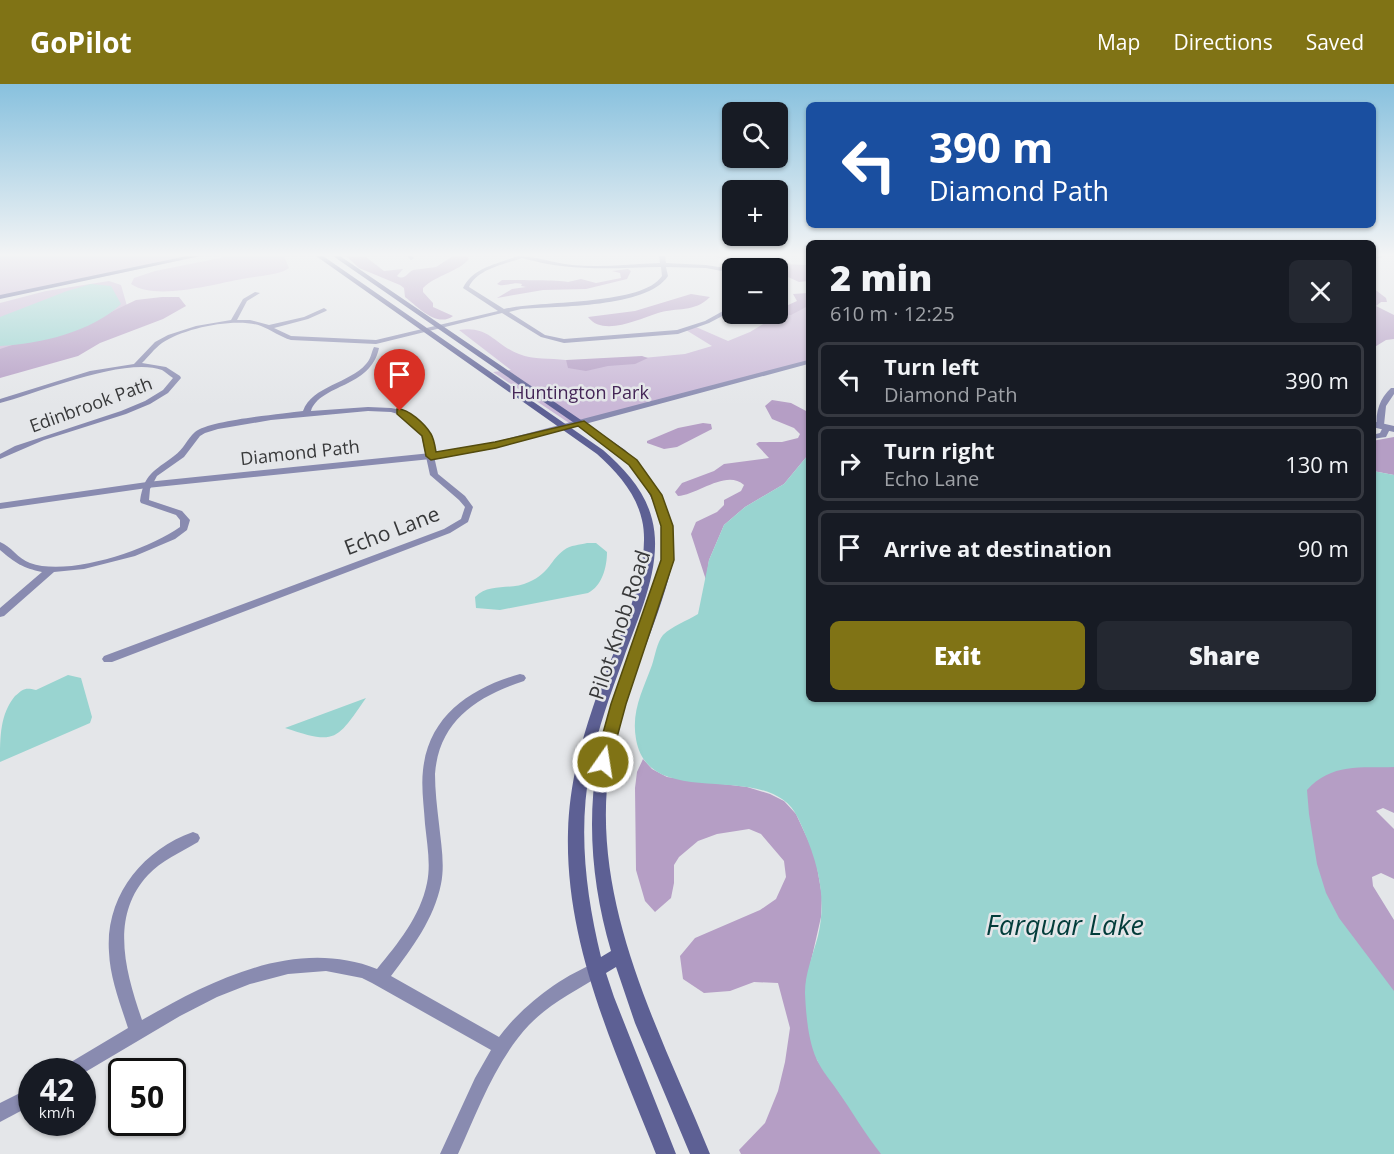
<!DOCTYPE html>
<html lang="en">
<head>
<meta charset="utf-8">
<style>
	:root { --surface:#171b24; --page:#242831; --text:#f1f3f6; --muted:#9ea1a6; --line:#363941; --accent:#807315 }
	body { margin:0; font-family:"Open Sans",sans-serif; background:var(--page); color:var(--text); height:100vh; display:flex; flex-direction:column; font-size:22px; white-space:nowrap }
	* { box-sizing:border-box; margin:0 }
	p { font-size:20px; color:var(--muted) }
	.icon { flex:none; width:33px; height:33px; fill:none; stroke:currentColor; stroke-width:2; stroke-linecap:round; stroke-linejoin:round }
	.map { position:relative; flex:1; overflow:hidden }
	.drawer { position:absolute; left:806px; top:156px; width:570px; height:462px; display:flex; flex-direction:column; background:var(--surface); border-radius:9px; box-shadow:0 2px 4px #0004 }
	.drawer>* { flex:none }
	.banner { position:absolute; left:806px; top:18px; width:570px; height:126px; border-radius:9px; box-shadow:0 2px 4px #0004; background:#1a4fa0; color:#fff; overflow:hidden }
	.controls { position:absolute; left:722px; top:18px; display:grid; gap:12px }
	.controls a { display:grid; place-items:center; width:66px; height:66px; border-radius:9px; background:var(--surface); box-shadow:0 2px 4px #0004; font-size:30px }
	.speed { position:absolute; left:18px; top:974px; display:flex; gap:12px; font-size:30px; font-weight:700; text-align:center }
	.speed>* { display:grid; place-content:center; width:78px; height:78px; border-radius:50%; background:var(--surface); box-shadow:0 2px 4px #0004; line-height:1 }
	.speed small { font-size:15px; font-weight:400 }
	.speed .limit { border:3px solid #111; border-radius:9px; background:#fff; color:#111 }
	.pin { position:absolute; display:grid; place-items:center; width:51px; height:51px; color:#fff; margin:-62px -26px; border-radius:50% 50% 50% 0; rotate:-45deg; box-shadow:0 0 6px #0007 }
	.pin .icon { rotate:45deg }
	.me { position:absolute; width:66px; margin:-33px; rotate:13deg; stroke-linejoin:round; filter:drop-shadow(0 0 4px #0008) }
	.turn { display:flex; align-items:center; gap:21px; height:126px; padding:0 24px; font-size:27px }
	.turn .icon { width:78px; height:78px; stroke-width:2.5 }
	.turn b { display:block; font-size:42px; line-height:51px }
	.round { display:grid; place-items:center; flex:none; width:63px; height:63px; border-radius:9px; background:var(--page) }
	.summary { display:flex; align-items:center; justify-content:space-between; height:102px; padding:0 24px }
	h1 { font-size:36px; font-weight:800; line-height:45px }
	.cta { display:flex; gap:12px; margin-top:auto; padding:12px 24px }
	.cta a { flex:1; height:69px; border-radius:9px; background:var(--accent); color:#fff; font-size:24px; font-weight:800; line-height:69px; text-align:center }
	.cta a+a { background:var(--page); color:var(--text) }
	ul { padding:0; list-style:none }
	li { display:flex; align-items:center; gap:18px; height:75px; margin:0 12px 9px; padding:0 12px; border:3px solid var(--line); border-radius:9px }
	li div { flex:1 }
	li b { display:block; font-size:22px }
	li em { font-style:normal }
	header { display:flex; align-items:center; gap:36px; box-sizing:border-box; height:84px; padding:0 30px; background:var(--accent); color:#fff }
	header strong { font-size:28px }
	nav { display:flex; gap:33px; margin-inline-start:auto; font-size:21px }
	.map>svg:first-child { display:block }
</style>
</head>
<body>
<header>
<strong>GoPilot</strong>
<nav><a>Map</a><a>Directions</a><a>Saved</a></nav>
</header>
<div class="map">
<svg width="1394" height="1070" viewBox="0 0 1394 1070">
	<rect width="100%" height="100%" fill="#e4e6e9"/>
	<!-- green -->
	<g fill="#cab8d7">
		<polygon points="0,172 202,172 0,214"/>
		<path d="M284,172L289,184L284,187C271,192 256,192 242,195C214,200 156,217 131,200L134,194L155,187L225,173Z"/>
		<polygon points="109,197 121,201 127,222 0,271 0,219 46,207"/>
		<path d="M808,213V279L572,341L493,288L511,286L459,246C489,241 495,261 519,270C534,276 550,274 566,276L569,281L685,270L712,262L686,246L696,243L728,257L750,248Z"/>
	</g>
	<!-- forest -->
	<g fill="#b59ec5">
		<path d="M346,172L366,173L384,187L403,185L397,192C405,197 408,188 413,186L436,183L453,172H467L469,175C458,188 436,191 423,204V208L433,219V223L453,232C437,244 418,223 405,213L404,204L400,201L359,184Z"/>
		<polygon points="768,172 782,180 808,181 808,197 799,198 777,188 777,184 769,184 740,175 715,173"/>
		<path d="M628,185L631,187L627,195L586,205L543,206L497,214L512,205L526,203L521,202L522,200C513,197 504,204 497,200L502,196C511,196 564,196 568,198L581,195L596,199L621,194L620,189L612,187Z"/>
		<polygon points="1373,204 1386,214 1387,218 1381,218 1376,222 1394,231 1394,255 1386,256 1373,264"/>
		<polygon points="808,209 808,222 791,231 777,230 777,226 797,217 793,210"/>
		<path d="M691,210L710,213C694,229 677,223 658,229C639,235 603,253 588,233L635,227Z"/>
		<polygon points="162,213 179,213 186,222 163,235 100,259 78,272 0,294 0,265 109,229 136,216"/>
		<polygon points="642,272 648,274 635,280 608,282 586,287 568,284 566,276"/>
		<path d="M772,316L791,319L808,328V371L784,400L745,423L724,441L709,476L706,496L691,450L696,438L717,428L724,421V416L741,407L744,401C726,385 698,411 678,412L675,408L682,399L714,387L724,380L769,374L756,360L759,358H782L798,354L800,350L794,344L772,335L765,322Z"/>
		<polygon points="703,339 711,340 712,345 677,363 664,365 647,359 647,357 678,344"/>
		<polygon points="1394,353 1394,391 1373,387 1372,357"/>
		<polygon points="643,675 652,685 667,693 747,703 770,710 784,717 796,730 815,771 822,812 821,833 806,899 817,976 882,1070 741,1070 739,1066 765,1039 778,1007 785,978 790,944 778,899 754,898 730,907 704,909 683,895 680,872 695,854 760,826 776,815 786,793 784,777 761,750 749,745 717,750 698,757 679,773 674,781 674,799 671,814 655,828 645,817 636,786 635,704 637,688"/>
		<polygon points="1394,678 1394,729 1383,724 1376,727 1394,745 1394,795 1381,789 1372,793 1373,802 1394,836 1394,930 1340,867 1293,706 1298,688"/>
	</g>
	<!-- water -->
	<g fill="#99d4d0">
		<path d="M91,200L111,202L121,220C92,248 39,260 0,262V233L67,207Z"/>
		<path d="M808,371V615H1372L1373,387L1394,391V683C1361,684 1331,679 1307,706L1309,730L1317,780L1326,809L1339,834L1394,907V1070H881C865,1050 852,1027 837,1006C831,997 822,987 817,976C808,957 806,930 805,909C805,889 813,871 818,852C828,810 816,772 798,734C769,672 649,731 636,655C631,627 643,606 652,581C655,572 657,558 663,551C672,542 687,537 698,530L709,476L724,441L745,423L784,400Z"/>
		<path d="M587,459H596L607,468C607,483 602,502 588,509L500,526L476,524L475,513C490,498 512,507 529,498C550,489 550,476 564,466C571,461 579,461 587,459Z"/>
		<path d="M68,591L81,594L92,633L90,639L0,678C0,653 0,630 15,612C23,605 25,603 36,606Z"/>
		<path d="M366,614C336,657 336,661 285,644Z"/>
	</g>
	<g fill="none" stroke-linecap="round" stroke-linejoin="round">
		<!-- minor -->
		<g fill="#898bb0" fill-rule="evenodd">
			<polygon points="407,172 412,172 414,174 411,176"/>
			<path d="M517,172C535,172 553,179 572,181C601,184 631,180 660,179L659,172H665L666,179L706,181L732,185V189L706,184L666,183L668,192C647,224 557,222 521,225L509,228L545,251L564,255L677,246L705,237L732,222V227L709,239L678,250L564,259L541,253L502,229L376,260L291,256C280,253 272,246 261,242C236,233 184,244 162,259C154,265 149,272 142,279L166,283L180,292L181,294L168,309L150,320L126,330L44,356L0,375V370L15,362L121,327L145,317L163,306L173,294C170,292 165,288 162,286C126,272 37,309 0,319V315L90,287L134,280L155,258L168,251L196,242L231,236L243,215L255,208L260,209L247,217L237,236H250L269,241L304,233L324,224L327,226L326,227L308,235L274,244L291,252L376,256L498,227L463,204C473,183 498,180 517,172ZM522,174C571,188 611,184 661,183L662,192C642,222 541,216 504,225L469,203C477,185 505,180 522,174Z"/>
			<polygon points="1382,172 1382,173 1372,176 1372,173"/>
			<path d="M374,263L379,264C371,304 320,300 311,327L368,323L391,324L407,327L424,342L429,350L438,390L465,412L473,423L468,438L450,449L112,578H104L102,575L104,572L444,445L461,435L465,423L459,416L430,391L421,350L411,338L401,331L391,328L368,327L271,336L218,345L205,349L200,352L184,373L157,392L150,405L149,416L182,427L190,436L187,446L175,455L135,472L84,485L54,488L4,532L0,533V524L42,488C23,484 15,479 0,466V458C11,462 18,475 30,479C68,493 148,466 180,443V436L176,431L141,419L140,417C144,390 154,387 174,372C184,365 187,355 195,348C210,336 282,330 303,327C312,302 350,299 366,280C371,275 371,269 374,263Z"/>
			<path d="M1391,304H1394V310L1386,322L1384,341L1380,343H1377C1375,328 1380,314 1391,304Z"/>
			<polygon points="1384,341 1387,341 1391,343 1386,353 1372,355 1372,351 1380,349"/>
			<path d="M520,590L524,591L526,594L524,597C478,612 439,636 435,690C435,706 437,723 439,740C441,760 445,780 441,800C434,835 412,864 391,892L499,953C521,923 561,892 596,879L601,881L604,886L601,891C577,906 549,920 529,941C496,976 478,1026 458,1070H440L475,994L491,966L372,899L362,894L326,887L288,890L250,900L217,913L180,932L82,990V987H64L66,981L128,944C120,919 110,894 109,868C105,813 142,766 193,748L198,750L200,754L198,758C181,768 161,777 148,791C109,833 126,889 142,936C212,896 296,853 377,885C398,859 420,833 427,799C431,780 427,760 425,740C424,722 421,704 423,686C429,631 471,604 520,590Z"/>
			<polygon points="32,1003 32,1021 0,1038 0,1019"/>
		</g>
		<!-- tertiary -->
		<g fill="#898bb0" fill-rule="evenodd">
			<polygon points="808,276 808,280 496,364 431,375 147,404 0,425 0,419 147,398 431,369 495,358"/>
			<polygon points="1372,337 1394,342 1394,348 1372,343"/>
		</g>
		<!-- secondary -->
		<g fill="#5d6094" fill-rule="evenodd">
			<polygon points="187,172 200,172 0,215 0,211"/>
			<path d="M316,172H323L603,366C625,385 645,407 652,435C664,481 638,533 623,576C610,611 597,647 590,684C578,748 586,811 601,873L611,867C587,785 584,701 612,619C627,573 649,528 661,481C669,436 649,401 619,370L333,172H340L625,366C657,398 680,435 672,481C657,544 625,603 612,667C584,810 658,942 710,1070H690L635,939L616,883L606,889L614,913L676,1070H656C615,966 565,862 568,748C569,705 579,664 593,623C610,573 654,487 642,436C636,409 617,388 597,370Z"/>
		</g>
	</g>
	<!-- sky -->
	<linearGradient id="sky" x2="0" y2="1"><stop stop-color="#88c1de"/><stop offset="0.53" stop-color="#f3f4f5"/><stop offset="1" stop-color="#f3f4f5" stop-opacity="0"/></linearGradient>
	<rect width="1394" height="322" fill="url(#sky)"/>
	<!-- route -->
	<path fill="#807315" stroke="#534b0e" stroke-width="1.5" d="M397,325C408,324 425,340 431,350C434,355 435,362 436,368L495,358L584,337L637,376L662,411L673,442L674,476L626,620L609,683L603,685L597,683L595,678L611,620L661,476V442L651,411L629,381L578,342L496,364L431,376L426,372L422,352L397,330Z"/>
	<g text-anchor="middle" stroke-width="5" stroke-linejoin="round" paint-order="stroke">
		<!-- far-park labels -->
		<g font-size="18" fill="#442557" stroke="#e4e6e9">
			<text x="580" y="315">Huntington Park</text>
		</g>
		<!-- far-street labels -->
		<g font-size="18" fill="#38393a" stroke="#e4e6e9">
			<text transform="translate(91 321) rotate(-20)" y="6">Edinbrook Path</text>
			<text transform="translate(300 369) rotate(-6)" y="6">Diamond Path</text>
		</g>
		<!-- street labels -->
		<g font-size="21" fill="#38393a" stroke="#e4e6e9">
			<text transform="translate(392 447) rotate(-21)" y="7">Echo Lane</text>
			<text transform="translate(620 541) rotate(-72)" y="7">Pilot Knob Road</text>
		</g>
		<!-- near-water labels -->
		<g font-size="27" font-style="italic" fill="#023c3a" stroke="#e4e6e9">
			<text x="1065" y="851">Farquar Lake</text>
		</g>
	</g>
</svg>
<div class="controls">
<a><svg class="icon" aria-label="search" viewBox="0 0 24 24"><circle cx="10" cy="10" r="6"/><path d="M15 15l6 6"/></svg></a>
<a>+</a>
<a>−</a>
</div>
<div class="speed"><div>42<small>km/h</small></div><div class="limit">50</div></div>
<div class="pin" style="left:400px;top:327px;background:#d93025"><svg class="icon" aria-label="arrive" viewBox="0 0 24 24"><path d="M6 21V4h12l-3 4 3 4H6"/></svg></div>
<svg class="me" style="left:603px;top:678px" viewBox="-20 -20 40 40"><circle r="17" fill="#807315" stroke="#fff" stroke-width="3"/><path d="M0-11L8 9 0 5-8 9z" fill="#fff"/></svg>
<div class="banner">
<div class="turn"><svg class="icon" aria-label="left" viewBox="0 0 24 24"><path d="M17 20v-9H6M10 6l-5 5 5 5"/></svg><div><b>390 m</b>Diamond Path</div></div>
</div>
<section class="drawer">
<div class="summary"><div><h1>2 min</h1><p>610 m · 12:25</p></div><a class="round"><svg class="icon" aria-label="close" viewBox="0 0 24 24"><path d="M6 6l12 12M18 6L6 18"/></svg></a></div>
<ul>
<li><svg class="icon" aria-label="left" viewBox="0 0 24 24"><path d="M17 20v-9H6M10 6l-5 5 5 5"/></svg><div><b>Turn left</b><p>Diamond Path</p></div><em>390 m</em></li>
<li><svg class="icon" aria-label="right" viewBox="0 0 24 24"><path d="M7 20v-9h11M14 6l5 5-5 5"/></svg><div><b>Turn right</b><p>Echo Lane</p></div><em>130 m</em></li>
<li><svg class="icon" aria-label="arrive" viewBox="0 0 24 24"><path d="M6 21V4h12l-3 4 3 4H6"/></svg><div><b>Arrive at destination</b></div><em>90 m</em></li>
</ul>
<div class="cta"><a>Exit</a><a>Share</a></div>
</section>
</div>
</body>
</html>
